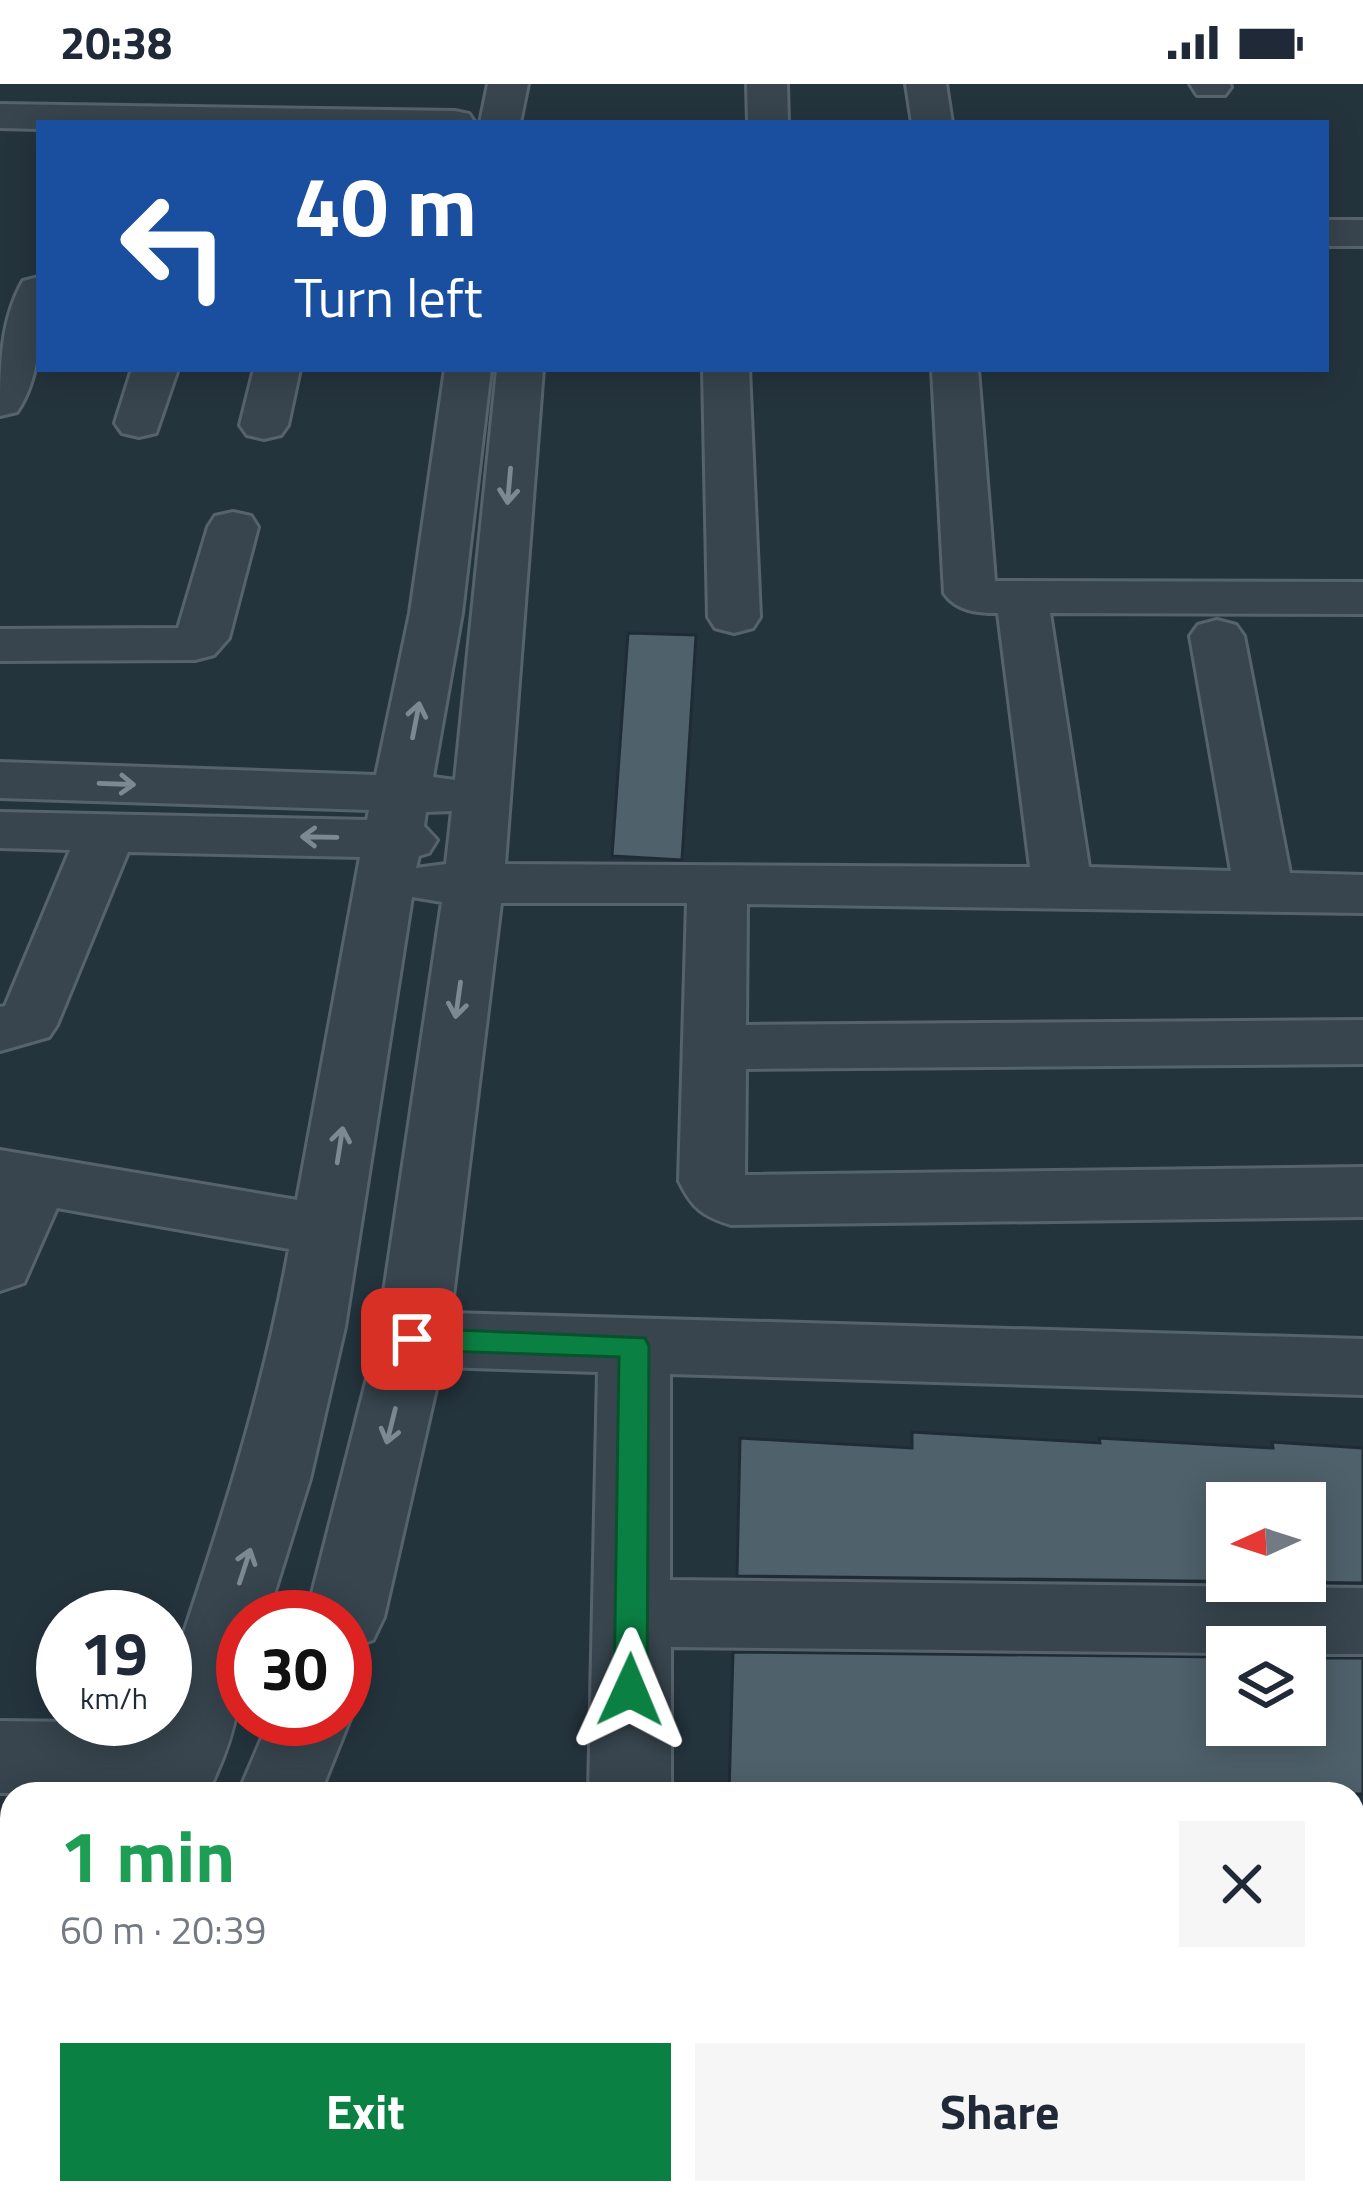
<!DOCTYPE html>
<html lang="en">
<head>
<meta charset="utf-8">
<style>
	:root { --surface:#fff; --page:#f6f6f7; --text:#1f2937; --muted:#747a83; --accent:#0b8043 }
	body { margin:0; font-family:"Titillium Web",sans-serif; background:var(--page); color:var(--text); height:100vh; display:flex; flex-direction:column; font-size:45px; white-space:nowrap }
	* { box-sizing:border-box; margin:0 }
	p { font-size:39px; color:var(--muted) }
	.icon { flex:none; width:66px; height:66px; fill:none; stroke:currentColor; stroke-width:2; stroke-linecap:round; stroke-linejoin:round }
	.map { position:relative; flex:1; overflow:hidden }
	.drawer { position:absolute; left:0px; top:1698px; width:1365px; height:423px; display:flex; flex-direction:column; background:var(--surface); border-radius:36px 36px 0 0; box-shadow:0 6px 30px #0003 }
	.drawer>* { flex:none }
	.banner { position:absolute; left:36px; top:36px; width:1293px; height:252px; border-radius:0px; box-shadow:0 6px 30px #0003; background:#1a4fa0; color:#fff; overflow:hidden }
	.needle { width:78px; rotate:267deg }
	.fabs { position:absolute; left:1206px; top:1398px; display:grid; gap:24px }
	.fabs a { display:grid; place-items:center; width:120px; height:120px; border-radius:0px; background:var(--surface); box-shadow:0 6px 30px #0003; font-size:60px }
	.speed { position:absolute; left:36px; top:1506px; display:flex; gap:24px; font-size:60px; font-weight:700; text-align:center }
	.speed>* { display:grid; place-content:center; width:156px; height:156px; border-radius:50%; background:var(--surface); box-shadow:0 6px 30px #0003; line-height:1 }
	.speed small { font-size:30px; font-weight:400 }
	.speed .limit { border:18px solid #d22; background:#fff; color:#111 }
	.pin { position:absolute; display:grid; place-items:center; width:102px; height:102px; color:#fff; margin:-51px; border-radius:24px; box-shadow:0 6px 18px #0006 }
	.me { position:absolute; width:132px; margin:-66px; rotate:1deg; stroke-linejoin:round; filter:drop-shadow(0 0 9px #0008) }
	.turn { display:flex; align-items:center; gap:42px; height:252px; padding:0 60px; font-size:54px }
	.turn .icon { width:156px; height:156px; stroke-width:2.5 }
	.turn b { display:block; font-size:84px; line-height:102px }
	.round { display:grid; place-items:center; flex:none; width:126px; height:126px; border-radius:0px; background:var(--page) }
	.head { display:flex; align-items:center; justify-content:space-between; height:204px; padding:0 60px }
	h1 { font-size:72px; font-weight:700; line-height:90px; color:#1e9e55 }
	.cta { display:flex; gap:24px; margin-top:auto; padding:24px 60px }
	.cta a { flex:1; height:138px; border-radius:0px; background:var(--accent); color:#fff; font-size:48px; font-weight:700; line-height:138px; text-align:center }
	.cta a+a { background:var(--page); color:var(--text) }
	.status { display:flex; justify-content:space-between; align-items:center; height:84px; padding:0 60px; background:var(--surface); direction:ltr }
	.status svg { height:33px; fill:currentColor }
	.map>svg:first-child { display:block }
</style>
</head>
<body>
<div class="status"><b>20:38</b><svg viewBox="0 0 49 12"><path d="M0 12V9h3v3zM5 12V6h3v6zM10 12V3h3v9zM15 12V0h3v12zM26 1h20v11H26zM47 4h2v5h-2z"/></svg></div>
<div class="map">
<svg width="1363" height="2119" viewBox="0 0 1363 2119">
	<rect width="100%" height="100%" fill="#24343d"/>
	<!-- building -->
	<g fill="#4f616b" stroke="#1f2c35" stroke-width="3" fill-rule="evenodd">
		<polygon points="628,549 696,551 682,776 612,772"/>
		<path d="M912,1348L1100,1359L1099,1354L1273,1364L1272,1358L1363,1364V1499L737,1492L740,1354L912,1364ZM1227,1419H1305V1497H1227Z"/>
		<polygon points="733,1568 1227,1573 1227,1641 1305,1641 1305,1574 1363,1574 1363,1710 729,1710"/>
	</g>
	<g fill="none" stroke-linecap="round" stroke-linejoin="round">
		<defs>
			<g id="minor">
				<polygon points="488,0 528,0 520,39 480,39"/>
				<polygon points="747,0 787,0 788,39 748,39"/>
				<polygon points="906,0 946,0 952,39 912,39"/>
				<polygon points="1190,0 1230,0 1231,3 1225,11 1197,11"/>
				<polygon points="0,20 455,27 469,30 475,39 39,39 39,45 0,44"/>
				<rect x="1326" y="136" width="37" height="26"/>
				<path d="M39,193C39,239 44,288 17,328L0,332C0,285 0,237 23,197Z"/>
				<polygon points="132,285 178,285 156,349 139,353 122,349 115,339"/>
				<polygon points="254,285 300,285 288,341 281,351 264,355 247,351 240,341"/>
				<path d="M445,285H491L462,529L433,693L455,696L497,285H543L505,780L1030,783L998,529C977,529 956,527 944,509L932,285H978L995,497L1363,498V530L1050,529L1089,783L1231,787L1190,552L1198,541L1217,536L1236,541L1244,552L1290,789L1363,791V829L747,820L746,941L1363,936V980L746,985L745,1091L1363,1083V1133L731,1141C702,1132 692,1124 679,1097L687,819H501L451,1229L1363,1255V1311L670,1290V1496L1363,1504V1570H1305V1563H1227V1569L671,1563V1710H589L598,1288L441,1283L384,1533L373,1556L345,1566V1533H306L377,1255L442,818L412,813L345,1243L310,1395L267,1533H243C243,1605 240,1644 207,1710L0,1709V1637L154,1639L165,1635V1605C214,1460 262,1316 289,1165L57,1124L24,1199L0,1207V1066L297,1116L360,773L128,768L57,941L49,953L0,967V923L5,922L70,766L0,764V728L367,736L369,726L0,714V678L376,691L410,529ZM452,727L446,780L416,784L419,772L429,769L437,756L424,742L426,728Z"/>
				<polygon points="703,285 749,285 760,533 753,544 734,549 715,544 708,533"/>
				<polygon points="233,428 251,432 258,443 229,554 214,571 195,576 0,577 0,545 178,544 208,443 215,432"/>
				<polygon points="345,1624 350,1635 320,1710 238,1710 270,1635 345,1635"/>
				<rect x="1353" y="1732" width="10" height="76"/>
				<polygon points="12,1930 12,2032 0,2037 0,1934"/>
				<polygon points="1353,2020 1363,2020 1363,2112 1347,2109 1353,2109"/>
				<polygon points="39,2109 133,2109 129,2119 35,2119"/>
			</g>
		</defs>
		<!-- minor casing -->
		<use href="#minor" stroke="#56636c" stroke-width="6"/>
		<!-- minor -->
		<use href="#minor" fill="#38454e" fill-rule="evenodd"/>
	</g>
	<!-- one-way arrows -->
	<defs><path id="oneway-shaft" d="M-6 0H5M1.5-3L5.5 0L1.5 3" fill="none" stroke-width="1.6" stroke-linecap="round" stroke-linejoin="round" transform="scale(3)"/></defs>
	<g stroke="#7c8992">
		<use href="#oneway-shaft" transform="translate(509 402) rotate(95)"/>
		<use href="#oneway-shaft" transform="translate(416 636) rotate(-79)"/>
		<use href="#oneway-shaft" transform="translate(117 700) rotate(2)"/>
		<use href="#oneway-shaft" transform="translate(319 753) rotate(-179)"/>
		<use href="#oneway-shaft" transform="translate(458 916) rotate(98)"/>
		<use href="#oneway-shaft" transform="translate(340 1061) rotate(-81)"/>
		<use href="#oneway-shaft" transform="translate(391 1342) rotate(104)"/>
		<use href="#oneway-shaft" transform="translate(245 1482) rotate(-72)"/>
	</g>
	<!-- route -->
	<polygon fill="#0b8043" stroke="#07532c" stroke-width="3" points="412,1244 645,1254 649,1262 647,1606 642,1616 630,1621 619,1616 614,1606 619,1273 412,1266 401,1263 397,1255 401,1247"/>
</svg>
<div class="fabs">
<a><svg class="needle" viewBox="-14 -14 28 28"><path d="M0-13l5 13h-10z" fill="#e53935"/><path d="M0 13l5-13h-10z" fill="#747a83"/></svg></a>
<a><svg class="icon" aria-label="layers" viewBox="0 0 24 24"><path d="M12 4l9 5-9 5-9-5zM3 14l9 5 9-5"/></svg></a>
</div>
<div class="speed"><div>19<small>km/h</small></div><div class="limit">30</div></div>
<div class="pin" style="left:412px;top:1255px;background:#d93025"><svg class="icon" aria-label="arrive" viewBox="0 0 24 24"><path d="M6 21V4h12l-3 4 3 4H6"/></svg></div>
<svg class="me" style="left:630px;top:1606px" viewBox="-20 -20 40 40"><path d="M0-17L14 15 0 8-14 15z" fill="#0b8043" stroke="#fff" stroke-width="4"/></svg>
<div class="banner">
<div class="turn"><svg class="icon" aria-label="left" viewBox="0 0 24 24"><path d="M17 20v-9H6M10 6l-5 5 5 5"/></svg><div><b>40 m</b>Turn left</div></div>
</div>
<section class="drawer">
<div class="head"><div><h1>1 min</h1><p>60 m · 20:39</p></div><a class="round"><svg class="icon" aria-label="close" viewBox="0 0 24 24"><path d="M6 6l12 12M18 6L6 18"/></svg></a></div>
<div class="cta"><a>Exit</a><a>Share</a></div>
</section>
</div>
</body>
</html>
